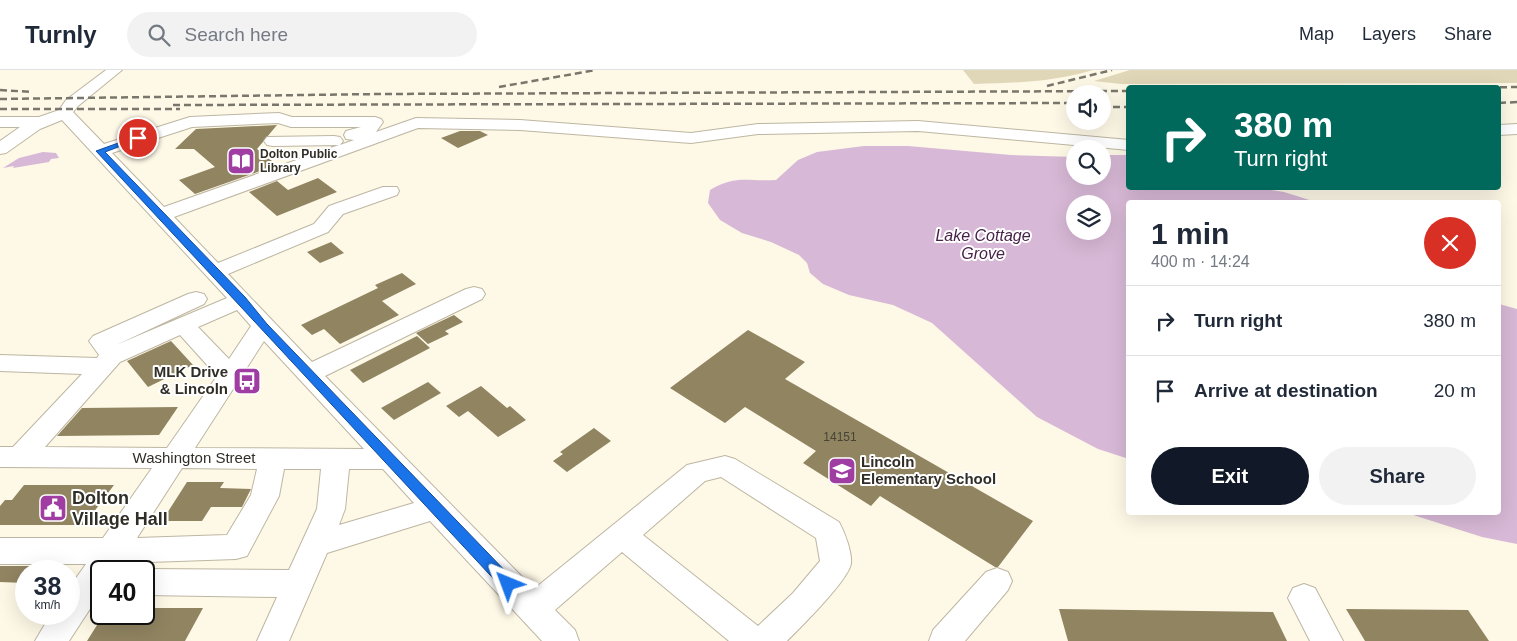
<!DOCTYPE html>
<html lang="en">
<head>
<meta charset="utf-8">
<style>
	:root { --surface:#fff; --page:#f2f2f3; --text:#1f2937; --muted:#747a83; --line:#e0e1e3; --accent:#111827 }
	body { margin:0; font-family:Helvetica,sans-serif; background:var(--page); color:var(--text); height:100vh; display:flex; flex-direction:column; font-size:19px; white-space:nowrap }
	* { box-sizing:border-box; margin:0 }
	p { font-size:16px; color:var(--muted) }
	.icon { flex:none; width:28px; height:28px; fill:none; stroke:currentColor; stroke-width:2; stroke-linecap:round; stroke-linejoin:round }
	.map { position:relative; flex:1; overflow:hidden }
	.panel { position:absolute; left:1126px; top:130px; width:375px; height:315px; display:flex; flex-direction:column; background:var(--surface); border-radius:5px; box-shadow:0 5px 20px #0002 }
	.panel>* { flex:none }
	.guide { position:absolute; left:1126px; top:15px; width:375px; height:105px; border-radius:5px; box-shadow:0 5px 20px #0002; background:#00695c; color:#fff; overflow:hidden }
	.tools { position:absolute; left:1066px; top:15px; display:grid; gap:10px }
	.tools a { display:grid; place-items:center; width:45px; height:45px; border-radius:50%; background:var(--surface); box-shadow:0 5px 20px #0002; font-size:25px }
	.speed { position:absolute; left:15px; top:490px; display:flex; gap:10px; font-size:25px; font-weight:700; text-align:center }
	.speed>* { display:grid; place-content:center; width:65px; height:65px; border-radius:50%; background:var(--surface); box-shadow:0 5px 20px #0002; line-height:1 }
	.speed small { font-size:12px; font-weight:400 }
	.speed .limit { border:2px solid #111; border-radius:8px; background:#fff; color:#111 }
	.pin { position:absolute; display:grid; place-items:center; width:42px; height:42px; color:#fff; margin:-21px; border:2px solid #fff; border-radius:50%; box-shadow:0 1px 5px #0007 }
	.me { position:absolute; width:55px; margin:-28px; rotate:316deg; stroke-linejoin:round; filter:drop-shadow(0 0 4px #0008) }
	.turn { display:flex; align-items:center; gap:18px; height:105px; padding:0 25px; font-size:22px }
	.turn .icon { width:65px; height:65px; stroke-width:2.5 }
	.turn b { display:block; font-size:35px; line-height:42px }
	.round { display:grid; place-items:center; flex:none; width:52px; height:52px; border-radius:26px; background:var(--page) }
	.overview { display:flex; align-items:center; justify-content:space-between; height:85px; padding:0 25px }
	h1 { font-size:30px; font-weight:800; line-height:38px }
	.primary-button { display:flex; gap:10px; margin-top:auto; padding:10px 25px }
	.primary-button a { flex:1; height:58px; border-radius:30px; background:var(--accent); color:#fff; font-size:20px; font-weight:800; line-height:58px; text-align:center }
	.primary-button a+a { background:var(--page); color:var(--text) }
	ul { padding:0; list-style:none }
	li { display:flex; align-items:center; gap:15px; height:70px; padding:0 25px; border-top:1px solid var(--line) }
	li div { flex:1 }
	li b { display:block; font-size:19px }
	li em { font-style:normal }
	header { display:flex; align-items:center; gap:30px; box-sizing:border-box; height:70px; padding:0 25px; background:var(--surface); border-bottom:1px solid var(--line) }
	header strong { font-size:24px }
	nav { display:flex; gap:28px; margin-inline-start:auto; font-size:18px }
	.search { width:350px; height:45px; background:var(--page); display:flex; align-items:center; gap:12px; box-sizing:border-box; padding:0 18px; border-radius:28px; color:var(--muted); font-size:19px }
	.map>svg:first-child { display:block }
</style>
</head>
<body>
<header>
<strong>Turnly</strong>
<div class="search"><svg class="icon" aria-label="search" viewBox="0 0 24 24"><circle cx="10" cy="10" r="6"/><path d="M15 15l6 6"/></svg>Search here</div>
<nav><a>Map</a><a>Layers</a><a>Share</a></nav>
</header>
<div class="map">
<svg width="1517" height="571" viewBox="0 0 1517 571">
	<rect width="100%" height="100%" fill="#fef8e7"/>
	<!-- green -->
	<g fill="#e0d6b8">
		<path d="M963,0H1093C1053,12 1015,13 974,14Z"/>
		<polygon points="1130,0 1517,0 1517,13 1121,14 1094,11"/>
	</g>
	<!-- water -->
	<g fill="#d7b8d6" fill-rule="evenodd">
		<path d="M864,76H908L1011,85L1075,87V106H1102L1103,85H1129V118H1258L1284,122L1316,132H1129V389L1098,379L1037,347L932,253L893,235L849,225L823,214L810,203L807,193L799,185L771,172L742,163L720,150L708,133L710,120C737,104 747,112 776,110L798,90L817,82ZM1075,134H1102V161H1075Z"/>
		<polygon points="43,82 56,83 59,88 51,89 49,92 13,98 14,96 3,98 19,88"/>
		<polygon points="1499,234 1517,239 1517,474 1482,467 1407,443 1499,442"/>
	</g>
	<!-- building -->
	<g fill="#908461">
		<polygon points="277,55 257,79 277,95 195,124 179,110 215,97 194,79 175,79 196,59"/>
		<polygon points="460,61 480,61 488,65 458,78 441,68"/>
		<polygon points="318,108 337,122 277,146 249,122 277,111 288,120"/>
		<polygon points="331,172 344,183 320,193 307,182"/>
		<polygon points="402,203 416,214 382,231 399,245 340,274 324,259 312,265 301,255 378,218 375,215"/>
		<polygon points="454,245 463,252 445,261 449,264 428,274 416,263"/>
		<polygon points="748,260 805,292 785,309 1033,451 998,497 995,497 880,426 871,436 803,393 816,381 745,337 725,353 670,318"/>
		<polygon points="417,266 430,278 363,313 350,300"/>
		<polygon points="171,271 193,295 148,317 127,291"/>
		<polygon points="428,312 441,323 394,350 381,338"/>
		<polygon points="481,316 507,338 510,336 526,350 498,367 468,341 459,347 446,336"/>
		<polygon points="178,337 159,365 57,366 82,338"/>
		<polygon points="594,358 611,371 567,402 553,391 563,384 560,382"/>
		<polygon points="187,412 224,412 220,418 251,419 242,437 211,437 202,451 162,451"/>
		<polygon points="24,415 114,415 84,455 0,455 0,436 5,430 12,430"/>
		<polygon points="0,496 61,496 61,501 26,501 26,513 0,512"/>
		<polygon points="144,538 203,538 185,571 87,571 104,544 144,544"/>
		<polygon points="1059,539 1273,542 1287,571 1068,571"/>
		<polygon points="1346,539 1468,540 1489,571 1365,571"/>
	</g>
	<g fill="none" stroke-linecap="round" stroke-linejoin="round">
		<defs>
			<g id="minor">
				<path d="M106,0H122L78,36L73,42L104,74L190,47L279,43L292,47H375L381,49L383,52L376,62L416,48L520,50L691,63L758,54L918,51L1129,70V80L918,61L758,64L691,73L520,60L418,58L174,147L218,193L314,154L329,136L383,117H397L399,121L397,125L343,144L328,162L228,204L312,292L466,219L474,217L482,219L485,224L482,229L325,306L534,519L687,395L725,386L735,389L839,452C845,463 852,482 851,493C850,509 799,559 787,571H729L622,482L555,540L575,560L579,571H542L430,451L327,483L289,571H257L277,527L144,525V501H137L144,499L289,500L317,439L321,399H284L279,426L247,486L236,489L120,493L115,501H101V522L69,571H35L51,544H69V518L86,494H0V468H103L152,398L0,397V377H13L82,304L0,301V285L97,288L99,285L89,271L93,266L188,224L196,222L204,224L207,229L204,234L116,275L227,228L62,50L40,59L6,83L0,84V71L20,57H0V47H39L59,40L66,30ZM278,53L291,57H361L346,61L344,65L346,69L354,70L340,75L343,71L340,67L334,66L267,67L264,71L267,75L273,76L339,75L164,137L112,83L192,57ZM237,240L251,256L229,289L198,257ZM180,265L217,306L167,378L45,377L120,292ZM264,271L364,379L195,378ZM182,398L257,399L251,425L227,465L137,468ZM349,399H383L414,433L339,455L345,439ZM721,407L816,468L820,491L793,523L758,556L643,465L705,411Z"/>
				<polygon points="1517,54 1517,64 1499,65 1499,55"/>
				<polygon points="997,498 1008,502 1012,511 1008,520 965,571 929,571 933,560 986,502"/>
				<polygon points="1304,514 1315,518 1343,571 1310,571 1288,528 1293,518"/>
			</g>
		</defs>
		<!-- minor casing -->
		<use href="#minor" stroke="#bdb6a2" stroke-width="2"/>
		<!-- minor -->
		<use href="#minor" fill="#fff" fill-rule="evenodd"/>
		<!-- rail -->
		<g stroke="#79766b" stroke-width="2.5" stroke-dasharray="7 4" stroke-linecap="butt">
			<polyline points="1047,16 1112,0"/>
			<polyline points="499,17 596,0"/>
			<polyline points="1456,18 1517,17"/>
			<polyline points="0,20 32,22"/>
			<polyline points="0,29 380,24 1129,21"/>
			<polyline points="1499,33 1517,32"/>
			<polyline points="173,35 1075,33"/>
			<polyline points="1102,37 1129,37"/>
			<polyline points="0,39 180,39"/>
		</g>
	</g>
	<!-- route -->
	<polygon fill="#1a73e8" stroke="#114b97" points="135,67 142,68 105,82 245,227 267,254 513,509 515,514 513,519 508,520 503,519 96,81"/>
	<!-- icons -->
	<defs>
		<symbol id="library-square" viewBox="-11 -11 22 22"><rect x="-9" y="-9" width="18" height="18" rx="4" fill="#a03da3" stroke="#fff"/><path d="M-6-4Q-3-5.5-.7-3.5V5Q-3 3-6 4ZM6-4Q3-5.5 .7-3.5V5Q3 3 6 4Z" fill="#fff"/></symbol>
		<symbol id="bus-square" viewBox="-11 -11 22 22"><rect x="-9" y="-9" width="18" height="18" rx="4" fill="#a03da3" stroke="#fff"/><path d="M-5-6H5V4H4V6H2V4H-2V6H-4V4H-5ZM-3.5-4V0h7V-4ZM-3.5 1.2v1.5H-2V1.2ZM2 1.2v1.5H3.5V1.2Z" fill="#fff"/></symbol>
		<symbol id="school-square" viewBox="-11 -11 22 22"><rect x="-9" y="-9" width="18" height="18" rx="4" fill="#a03da3" stroke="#fff"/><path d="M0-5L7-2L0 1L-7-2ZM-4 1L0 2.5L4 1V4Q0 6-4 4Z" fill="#fff"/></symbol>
		<symbol id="civic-square" viewBox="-11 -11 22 22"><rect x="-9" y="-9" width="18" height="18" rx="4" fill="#a03da3" stroke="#fff"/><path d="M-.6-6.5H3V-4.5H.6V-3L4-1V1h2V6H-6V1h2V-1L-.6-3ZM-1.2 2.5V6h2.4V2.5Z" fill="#fff"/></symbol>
	</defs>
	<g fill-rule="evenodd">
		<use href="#library-square" x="225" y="75" width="32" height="32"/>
		<use href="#bus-square" x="231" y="295" width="32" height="32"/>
		<use href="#school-square" x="826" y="385" width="32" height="32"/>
		<use href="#civic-square" x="37" y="422" width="32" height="32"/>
	</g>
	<g text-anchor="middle" stroke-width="4" stroke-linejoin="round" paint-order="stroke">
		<!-- far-poi labels -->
		<g font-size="12" font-weight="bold" fill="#302e26" stroke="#fff" text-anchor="start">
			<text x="260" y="88">Dolton Public<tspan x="260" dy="14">Library</tspan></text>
		</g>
		<!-- number labels -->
		<g font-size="12" fill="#484435">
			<text x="840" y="371">14151</text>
		</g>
		<!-- poi labels -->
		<g font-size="15" font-weight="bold" fill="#302e26" stroke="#fff" text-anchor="end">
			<text x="228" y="307">MLK Drive<tspan x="228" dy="17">&amp; Lincoln</tspan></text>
			<text x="861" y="397" text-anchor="start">Lincoln<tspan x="861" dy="17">Elementary School</tspan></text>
		</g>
		<!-- street labels -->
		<g font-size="15" fill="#302e26" stroke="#fff">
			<text x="194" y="393">Washington Street</text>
		</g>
		<!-- water labels -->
		<g font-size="16" font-style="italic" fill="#482249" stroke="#fff">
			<text x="983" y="171">Lake Cottage<tspan x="983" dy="18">Grove</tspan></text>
		</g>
		<!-- near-poi labels -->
		<g font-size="18" font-weight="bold" fill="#302e26" stroke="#fff" text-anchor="start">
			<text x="72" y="434">Dolton<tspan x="72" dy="21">Village Hall</tspan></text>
		</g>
	</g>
</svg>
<div class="tools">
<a><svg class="icon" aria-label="sound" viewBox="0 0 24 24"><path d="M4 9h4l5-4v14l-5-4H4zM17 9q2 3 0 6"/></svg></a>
<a><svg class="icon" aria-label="search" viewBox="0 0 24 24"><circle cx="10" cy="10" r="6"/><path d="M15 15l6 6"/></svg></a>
<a><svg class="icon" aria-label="layers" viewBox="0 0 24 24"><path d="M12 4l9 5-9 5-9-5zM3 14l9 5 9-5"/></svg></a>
</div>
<div class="speed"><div>38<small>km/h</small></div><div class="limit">40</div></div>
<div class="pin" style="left:138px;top:68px;background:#d93025"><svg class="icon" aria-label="arrive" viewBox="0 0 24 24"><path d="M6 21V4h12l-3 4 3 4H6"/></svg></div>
<svg class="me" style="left:508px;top:514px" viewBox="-20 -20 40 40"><path d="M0-17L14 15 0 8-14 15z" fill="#1a73e8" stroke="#fff" stroke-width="4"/></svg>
<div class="guide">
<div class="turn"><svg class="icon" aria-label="right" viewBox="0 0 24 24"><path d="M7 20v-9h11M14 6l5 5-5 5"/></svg><div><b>380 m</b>Turn right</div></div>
</div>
<section class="panel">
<div class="overview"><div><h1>1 min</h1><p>400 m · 14:24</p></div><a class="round" style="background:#d93025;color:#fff"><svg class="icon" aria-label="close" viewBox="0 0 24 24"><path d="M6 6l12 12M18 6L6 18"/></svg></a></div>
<ul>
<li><svg class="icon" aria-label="right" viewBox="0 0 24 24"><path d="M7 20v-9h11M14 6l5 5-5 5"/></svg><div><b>Turn right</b></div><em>380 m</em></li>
<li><svg class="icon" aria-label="arrive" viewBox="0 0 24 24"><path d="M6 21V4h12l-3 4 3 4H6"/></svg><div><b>Arrive at destination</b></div><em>20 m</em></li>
</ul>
<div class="primary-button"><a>Exit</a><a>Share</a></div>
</section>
</div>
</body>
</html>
